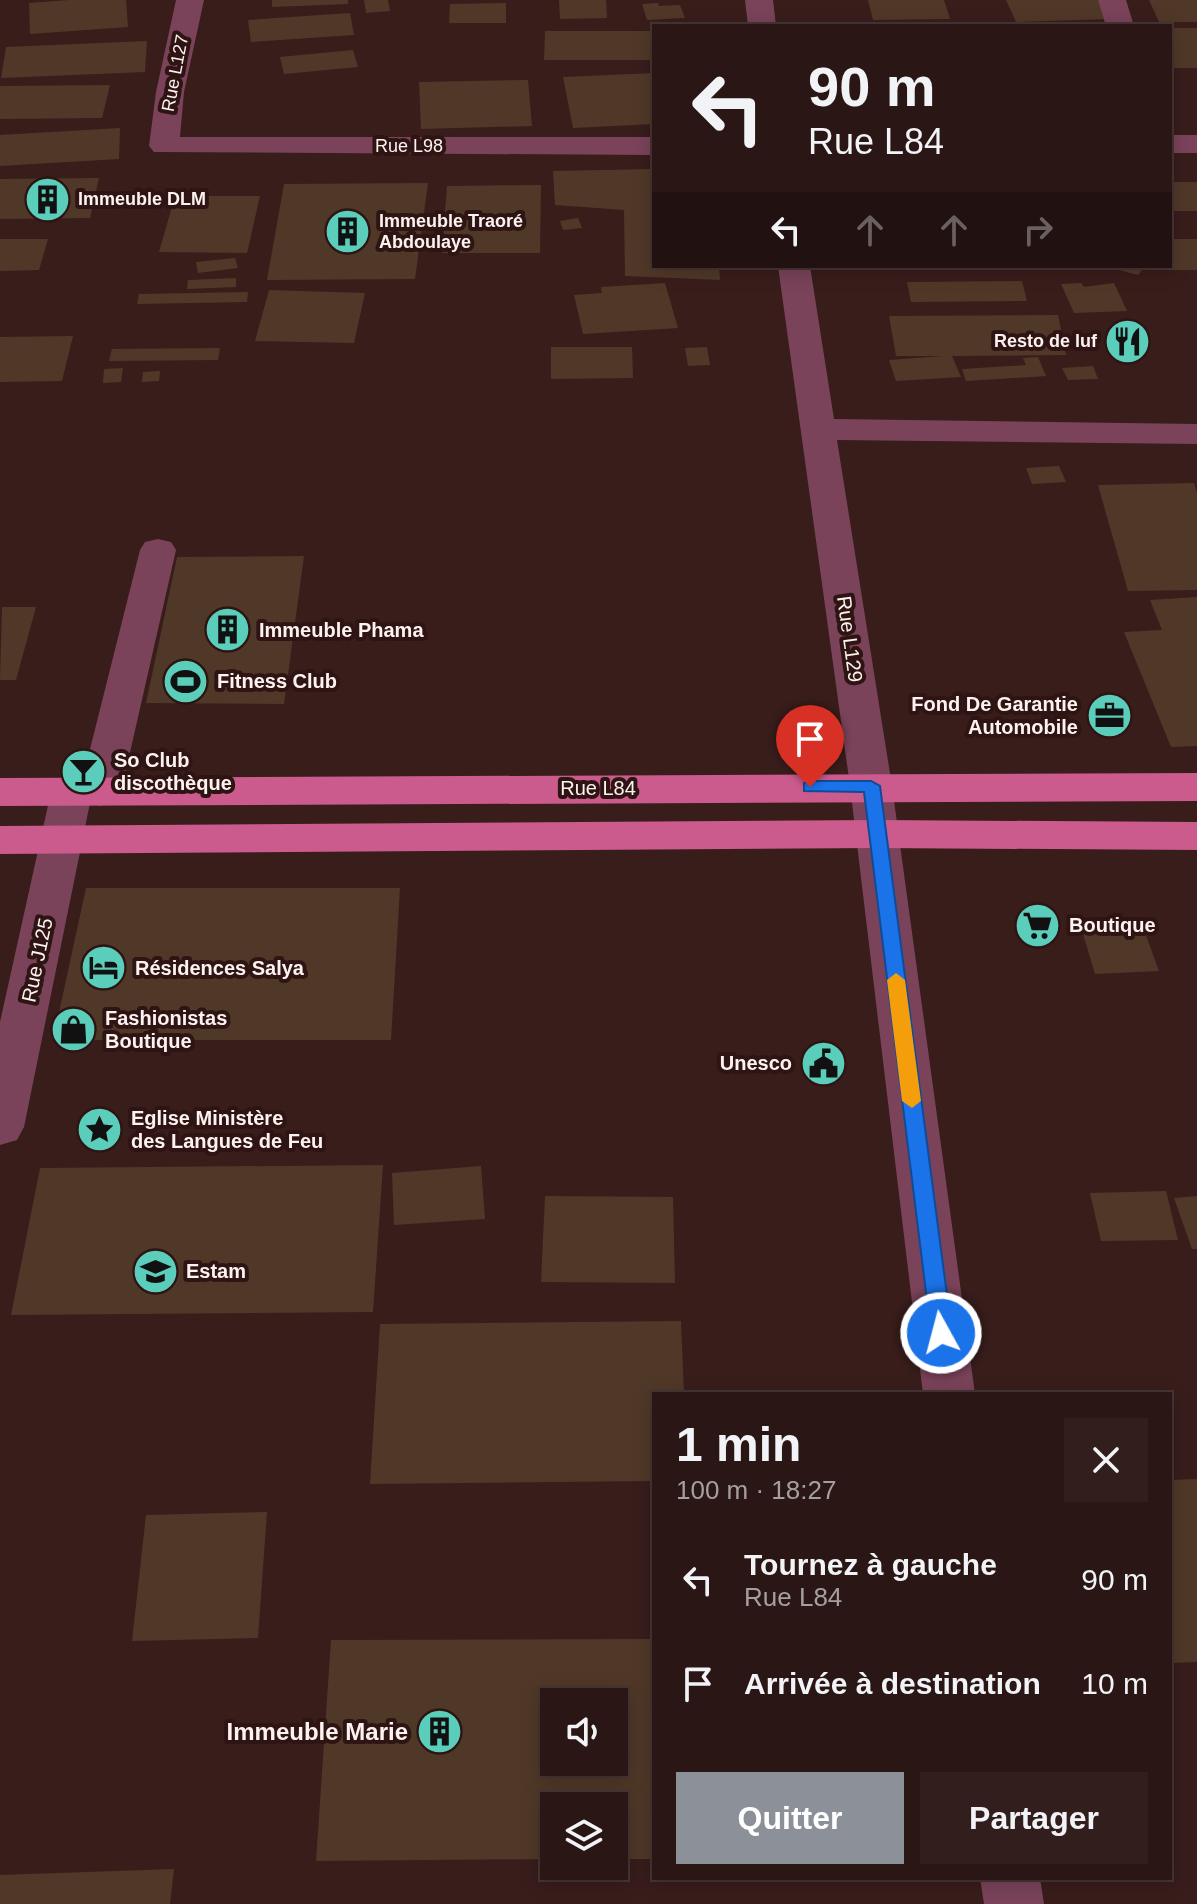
<!DOCTYPE html>
<html lang="fr">
<head>
<meta charset="utf-8">
<style>
	:root { --surface:#2a1614; --page:#321f1d; --text:#f1f3f6; --muted:#a59fa0; --line:#463534; --accent:#8c9099 }
	body { margin:0; font-family:Arial,sans-serif; background:var(--page); color:var(--text); height:100vh; display:flex; flex-direction:column; font-size:30px; white-space:nowrap }
	* { box-sizing:border-box; margin:0 }
	p { font-size:26px; color:var(--muted) }
	.icon { flex:none; width:44px; height:44px; fill:none; stroke:currentColor; stroke-width:2; stroke-linecap:round; stroke-linejoin:round }
	.map { position:relative; flex:1; overflow:hidden }
	.drawer { position:absolute; left:652px; top:1392px; width:520px; height:488px; display:flex; flex-direction:column; background:var(--surface); border-radius:0px; box-shadow:0 4px 20px #0003,0 0 0 2px var(--line) }
	.drawer>* { flex:none }
	.top-card { position:absolute; left:652px; top:24px; width:520px; height:244px; border-radius:0px; box-shadow:0 4px 20px #0003,0 0 0 2px var(--line); background:#2a1614; color:var(--text); overflow:hidden }
	.controls { position:absolute; left:540px; top:1688px; display:grid; gap:16px }
	.controls a { display:grid; place-items:center; width:88px; height:88px; border-radius:0px; background:var(--surface); box-shadow:0 4px 20px #0003,0 0 0 2px var(--line); font-size:40px }
	.pin { position:absolute; display:grid; place-items:center; width:68px; height:68px; color:#fff; margin:-82px -34px; border-radius:50% 50% 50% 0; rotate:-45deg; box-shadow:0 0 8px #0007 }
	.pin .icon { rotate:45deg }
	.me { position:absolute; width:88px; margin:-44px; rotate:353deg; stroke-linejoin:round; filter:drop-shadow(0 0 6px #0008) }
	.turn { display:flex; align-items:center; gap:28px; height:168px; padding:0 24px; font-size:36px }
	.turn .icon { width:104px; height:104px; stroke-width:2.5 }
	.turn b { display:block; font-size:56px; line-height:68px }
	.lanes { display:flex; align-items:center; height:76px; padding:0 24px; background:#0003; justify-content:center; gap:40px; direction:ltr }
	.lanes .off { opacity:.35 }
	.round { display:grid; place-items:center; flex:none; width:84px; height:84px; border-radius:0px; background:var(--page) }
	.overview { display:flex; align-items:center; justify-content:space-between; height:136px; padding:0 24px }
	h1 { font-size:48px; font-weight:700; line-height:60px }
	.action { display:flex; gap:16px; margin-top:auto; padding:16px 24px }
	.action a { flex:1; height:92px; border-radius:0px; background:var(--accent); color:#fff; font-size:32px; font-weight:700; line-height:92px; text-align:center }
	.action a+a { background:var(--page); color:var(--text) }
	ul { padding:0; list-style:none }
	li { display:flex; align-items:center; gap:24px; height:104px; padding:0 24px }
	li div { flex:1 }
	li b { display:block; font-size:30px }
	li em { font-style:normal }
	.map>svg:first-child { display:block }
</style>
</head>
<body>
<div class="map">
<svg width="1197" height="1904" viewBox="0 0 1197 1904">
	<rect width="100%" height="100%" fill="#381d1b"/>
	<!-- building -->
	<g fill="#503828" fill-rule="evenodd">
		<polygon points="69,0 126,0 128,27 30,34 29,3"/>
		<polygon points="272,0 348,0 348,4 272,7"/>
		<polygon points="364,0 388,0 390,11 366,13"/>
		<polygon points="559,0 606,0 607,18 560,19"/>
		<polygon points="868,0 944,0 950,19 873,20"/>
		<polygon points="1006,0 1103,0 1112,19 1016,22"/>
		<polygon points="1149,0 1197,0 1197,22 1159,22"/>
		<polygon points="506,3 506,23 449,23 450,4"/>
		<polygon points="658,3 659,6 680,5 685,18 647,20 642,4"/>
		<polygon points="350,13 354,35 251,42 248,20"/>
		<polygon points="1170,28 1197,28 1197,68 1172,68"/>
		<polygon points="545,31 654,31 654,60 544,60"/>
		<polygon points="147,41 145,72 1,78 6,47"/>
		<polygon points="353,50 358,67 284,74 280,57"/>
		<polygon points="654,73 654,124 573,128 563,77"/>
		<polygon points="528,80 532,126 421,129 419,82"/>
		<polygon points="110,85 102,118 0,119 0,86"/>
		<polygon points="120,128 119,159 0,166 0,135"/>
		<polygon points="654,169 654,266 719,266 720,280 625,276 624,210 555,205 553,171"/>
		<polygon points="99,178 90,218 0,219 0,179"/>
		<rect x="1170" y="182" width="27" height="29"/>
		<polygon points="428,183 415,279 267,280 284,184"/>
		<polygon points="541,185 540,253 442,253 447,186"/>
		<polygon points="175,196 260,196 247,253 159,252"/>
		<polygon points="578,218 582,228 563,230 560,221"/>
		<polygon points="0,239 48,239 39,270 0,271"/>
		<polygon points="1170,239 1197,239 1197,270 1142,270 1138,275 1108,267 1170,266"/>
		<polygon points="235,258 238,268 198,273 196,262"/>
		<polygon points="236,278 236,287 187,289 188,280"/>
		<polygon points="1022,281 1027,301 911,302 907,282"/>
		<polygon points="665,283 678,328 583,334 574,295 602,293 601,287"/>
		<polygon points="1081,283 1084,287 1114,283 1127,311 1074,313 1061,284"/>
		<polygon points="269,290 365,293 354,343 255,341"/>
		<polygon points="248,292 247,302 137,304 139,294"/>
		<polygon points="1058,315 1066,355 952,356 961,377 896,381 889,360 943,356 896,356 889,316"/>
		<polygon points="73,336 62,381 0,382 0,337"/>
		<polygon points="551,347 632,347 633,378 551,379"/>
		<polygon points="707,347 710,365 688,366 685,348"/>
		<polygon points="220,348 218,360 109,361 112,349"/>
		<polygon points="1038,357 1046,376 966,381 962,369 1026,365 1023,358"/>
		<polygon points="1093,366 1098,379 1068,380 1062,368"/>
		<polygon points="123,368 121,382 103,383 104,369"/>
		<polygon points="160,371 159,381 142,382 143,372"/>
		<polygon points="1059,466 1066,482 1032,484 1026,468"/>
		<polygon points="1194,483 1197,493 1197,590 1128,591 1098,485"/>
		<polygon points="304,556 284,704 146,703 177,557"/>
		<polygon points="1197,597 1197,746 1171,747 1124,632 1162,630 1150,600"/>
		<polygon points="2,607 36,607 16,680 0,680"/>
		<polygon points="86,888 400,888 391,1040 53,1040"/>
		<polygon points="1144,930 1159,971 1095,974 1083,934"/>
		<polygon points="383,1165 373,1312 11,1315 40,1168"/>
		<polygon points="481,1166 485,1219 394,1225 392,1173"/>
		<polygon points="1166,1191 1178,1240 1101,1241 1090,1193"/>
		<polygon points="545,1196 673,1197 675,1283 541,1282"/>
		<polygon points="1197,1196 1197,1249 1192,1249 1174,1198"/>
		<polygon points="681,1321 684,1394 654,1394 654,1481 370,1484 380,1324"/>
		<polygon points="1197,1479 1197,1662 1170,1663 1170,1480"/>
		<polygon points="267,1512 258,1638 132,1641 146,1515"/>
		<path d="M654,1639V1859H614V1806H554V1859L316,1861L331,1640ZM554,1702H614V1762H554Z"/>
		<polygon points="174,1869 170,1904 0,1904 0,1875"/>
	</g>
	<g fill="none" stroke-linecap="round" stroke-linejoin="round">
		<!-- minor -->
		<g fill="#7a435a" fill-rule="evenodd">
			<polygon points="176,0 204,0 184,92 180,137 654,137 654,155 154,152 149,146 156,92"/>
			<polygon points="745,0 773,0 776,26 748,26"/>
			<polygon points="1098,0 1126,0 1134,26 1106,26"/>
			<rect x="1170" y="135" width="27" height="18"/>
			<polygon points="778,266 810,266 834,419 1197,424 1197,444 837,440 892,786 975,1394 923,1394 850,786"/>
			<polygon points="158,539 171,542 176,550 121,792 115,802 100,806 90,803 24,1127 17,1140 0,1145 0,1022 51,792 57,782 72,778 82,781 140,550 145,542"/>
			<polygon points="980,1878 1040,1878 1044,1904 984,1904"/>
		</g>
		<!-- major -->
		<g fill="#cb5a8d" fill-rule="evenodd">
			<polygon points="1197,773 1197,801 0,806 0,778"/>
			<polygon points="877,820 1197,822 1197,850 877,848 0,854 0,826"/>
		</g>
	</g>
	<!-- route -->
	<polygon fill="#1a73e8" stroke="#114b97" stroke-width="2" points="810,781 871,781 880,786 952,1333 941,1342 931,1333 864,792 804,791 804,783"/>
	<!-- slow -->
	<polygon fill="#f59e0b" points="896,973 905,980 921,1101 912,1108 902,1101 887,980"/>
	<!-- icons -->
	<defs>
		<symbol id="building-disc" viewBox="-11 -11 22 22"><circle r="9.5" fill="#5bcebb" stroke="#2e1412"/><path d="M-4-6H4V6H1V3H-1V6H-4ZM-2.5-4.3h1.7v1.8h-1.7ZM.8-4.3h1.7v1.8H.8ZM-2.5-1h1.7V.8h-1.7ZM.8-1h1.7V.8H.8Z" fill="#111"/></symbol>
		<symbol id="restaurant-disc" viewBox="-11 -11 22 22"><circle r="9.5" fill="#5bcebb" stroke="#2e1412"/><path d="M-5-6h1v4h1v-4h1v4h1v-4h1v5L-1.5 .5V6h-2V.5L-5-1ZM5-6V6H3V1.5H1.5Q1.5-4 5-6Z" fill="#111"/></symbol>
		<symbol id="stadium-disc" viewBox="-11 -11 22 22"><circle r="9.5" fill="#5bcebb" stroke="#2e1412"/><path d="M0-5a6.5 5 0 1 0 0 10a6.5 5 0 1 0 0-10ZM-3.5-1.8h7v3.6h-7Z" fill="#111"/></symbol>
		<symbol id="office-disc" viewBox="-11 -11 22 22"><circle r="9.5" fill="#5bcebb" stroke="#2e1412"/><path d="M-6-3h4V-5.5h4V-3h4V5H-6ZM-1-4.5V-3h2v-1.5ZM-6 0V1H6V0Z" fill="#111"/></symbol>
		<symbol id="bar-disc" viewBox="-11 -11 22 22"><circle r="9.5" fill="#5bcebb" stroke="#2e1412"/><path d="M-6-5H6L.8 .8V4.5H3.5V6h-7V4.5H-.8V.8Z" fill="#111"/></symbol>
		<symbol id="supermarket-disc" viewBox="-11 -11 22 22"><circle r="9.5" fill="#5bcebb" stroke="#2e1412"/><path d="M-6-5.5h2.5l.6 2H6L4.5 2H-2.5L-4.4-4H-6ZM-1.5 3.2a1.3 1.3 0 1 0 .1 0ZM3 3.2a1.3 1.3 0 1 0 .1 0Z" fill="#111"/></symbol>
		<symbol id="hotel-disc" viewBox="-11 -11 22 22"><circle r="9.5" fill="#5bcebb" stroke="#2e1412"/><path d="M-6-4.5h1.5V1H6V5H4.5V3h-9V5H-6ZM-4 0a1.8 1.8 0 1 1 3.6 0ZM.5 0V-2.5h3Q6-2.5 6 0Z" fill="#111"/></symbol>
		<symbol id="shop-disc" viewBox="-11 -11 22 22"><circle r="9.5" fill="#5bcebb" stroke="#2e1412"/><path d="M-5-2.5h2.3a2.7 3.5 0 0 1 5.4 0H5L5.5 6h-11ZM-1.5-2.5h3a1.5 2.3 0 0 0-3 0Z" fill="#111"/></symbol>
		<symbol id="civic-disc" viewBox="-11 -11 22 22"><circle r="9.5" fill="#5bcebb" stroke="#2e1412"/><path d="M-.6-6.5H3V-4.5H.6V-3L4-1V1h2V6H-6V1h2V-1L-.6-3ZM-1.2 2.5V6h2.4V2.5Z" fill="#111"/></symbol>
		<symbol id="sight-disc" viewBox="-11 -11 22 22"><circle r="9.5" fill="#5bcebb" stroke="#2e1412"/><path d="M0-6L1.8-2.2L6-1.7L2.9 1.2L3.7 5.4L0 3.3L-3.7 5.4L-2.9 1.2L-6-1.7L-1.8-2.2Z" fill="#111"/></symbol>
		<symbol id="university-disc" viewBox="-11 -11 22 22"><circle r="9.5" fill="#5bcebb" stroke="#2e1412"/><path d="M0-5L7-2L0 1L-7-2ZM-4 1L0 2.5L4 1V4Q0 6-4 4Z" fill="#111"/></symbol>
	</defs>
	<g fill-rule="evenodd">
		<use href="#building-disc" x="22" y="174" width="51" height="51"/>
		<use href="#building-disc" x="322" y="206" width="51" height="51"/>
		<use href="#restaurant-disc" x="1102" y="316" width="51" height="51"/>
		<use href="#building-disc" x="202" y="604" width="51" height="51"/>
		<use href="#stadium-disc" x="160" y="656" width="51" height="51"/>
		<use href="#office-disc" x="1084" y="690" width="51" height="51"/>
		<use href="#bar-disc" x="58" y="746" width="51" height="51"/>
		<use href="#supermarket-disc" x="1012" y="900" width="51" height="51"/>
		<use href="#hotel-disc" x="78" y="942" width="51" height="51"/>
		<use href="#shop-disc" x="48" y="1004" width="51" height="51"/>
		<use href="#civic-disc" x="798" y="1038" width="51" height="51"/>
		<use href="#sight-disc" x="74" y="1104" width="51" height="51"/>
		<use href="#university-disc" x="130" y="1246" width="51" height="51"/>
		<use href="#building-disc" x="414" y="1706" width="51" height="51"/>
	</g>
	<g text-anchor="middle" stroke-width="8" stroke-linejoin="round" paint-order="stroke">
		<!-- far-street labels -->
		<g font-size="18" fill="#fdf2f0" stroke="#2e1412">
			<text transform="translate(175 73) rotate(-79)" y="6">Rue L127</text>
			<text x="409" y="152">Rue L98</text>
		</g>
		<!-- far-poi labels -->
		<g font-size="18" font-weight="bold" fill="#fdf2f0" stroke="#2e1412" text-anchor="start">
			<text x="78" y="205">Immeuble DLM</text>
			<text x="379" y="227">Immeuble Traoré<tspan x="379" dy="21">Abdoulaye</tspan></text>
			<text x="1097" y="347" text-anchor="end">Resto de luf</text>
		</g>
		<!-- poi labels -->
		<g font-size="20" font-weight="bold" fill="#fdf2f0" stroke="#2e1412" text-anchor="start">
			<text x="259" y="637">Immeuble Phama</text>
			<text x="217" y="688">Fitness Club</text>
			<text x="1078" y="711" text-anchor="end">Fond De Garantie<tspan x="1078" dy="23">Automobile</tspan></text>
			<text x="114" y="767">So Club<tspan x="114" dy="23">discothèque</tspan></text>
			<text x="1069" y="932">Boutique</text>
			<text x="135" y="975">Résidences Salya</text>
			<text x="105" y="1025">Fashionistas<tspan x="105" dy="23">Boutique</tspan></text>
			<text x="792" y="1070" text-anchor="end">Unesco</text>
			<text x="131" y="1125">Eglise Ministère<tspan x="131" dy="23">des Langues de Feu</tspan></text>
			<text x="186" y="1278">Estam</text>
		</g>
		<!-- street labels -->
		<g font-size="20" fill="#fdf2f0" stroke="#2e1412">
			<text transform="translate(850 639) rotate(82)" y="7">Rue L129</text>
			<text x="598" y="795">Rue L84</text>
			<text transform="translate(37 960) rotate(-78)" y="7">Rue J125</text>
		</g>
		<!-- near-poi labels -->
		<g font-size="24" font-weight="bold" fill="#fdf2f0" stroke="#2e1412" text-anchor="end">
			<text x="408" y="1740">Immeuble Marie</text>
		</g>
	</g>
</svg>
<div class="controls">
<a><svg class="icon" aria-label="sound" viewBox="0 0 24 24"><path d="M4 9h4l5-4v14l-5-4H4zM17 9q2 3 0 6"/></svg></a>
<a><svg class="icon" aria-label="layers" viewBox="0 0 24 24"><path d="M12 4l9 5-9 5-9-5zM3 14l9 5 9-5"/></svg></a>
</div>
<div class="pin" style="left:810px;top:787px;background:#d93025"><svg class="icon" aria-label="arrive" viewBox="0 0 24 24"><path d="M6 21V4h12l-3 4 3 4H6"/></svg></div>
<svg class="me" style="left:941px;top:1333px" viewBox="-20 -20 40 40"><circle r="17" fill="#1a73e8" stroke="#fff" stroke-width="3"/><path d="M0-11L8 9 0 5-8 9z" fill="#fff"/></svg>
<div class="top-card">
<div class="turn"><svg class="icon" aria-label="left" viewBox="0 0 24 24"><path d="M17 20v-9H6M10 6l-5 5 5 5"/></svg><div><b>90 m</b>Rue L84</div></div>
<div class="lanes"><svg class="icon" aria-label="left" viewBox="0 0 24 24"><path d="M17 20v-9H6M10 6l-5 5 5 5"/></svg><svg class="icon off" aria-label="ahead" viewBox="0 0 24 24"><path d="M12 20V5M6 11l6-6 6 6"/></svg><svg class="icon off" aria-label="ahead" viewBox="0 0 24 24"><path d="M12 20V5M6 11l6-6 6 6"/></svg><svg class="icon off" aria-label="right" viewBox="0 0 24 24"><path d="M7 20v-9h11M14 6l5 5-5 5"/></svg></div>
</div>
<section class="drawer">
<div class="overview"><div><h1>1 min</h1><p>100 m · 18:27</p></div><a class="round"><svg class="icon" aria-label="close" viewBox="0 0 24 24"><path d="M6 6l12 12M18 6L6 18"/></svg></a></div>
<ul>
<li><svg class="icon" aria-label="left" viewBox="0 0 24 24"><path d="M17 20v-9H6M10 6l-5 5 5 5"/></svg><div><b>Tournez à gauche</b><p>Rue L84</p></div><em>90 m</em></li>
<li><svg class="icon" aria-label="arrive" viewBox="0 0 24 24"><path d="M6 21V4h12l-3 4 3 4H6"/></svg><div><b>Arrivée à destination</b></div><em>10 m</em></li>
</ul>
<div class="action"><a>Quitter</a><a>Partager</a></div>
</section>
</div>
</body>
</html>
